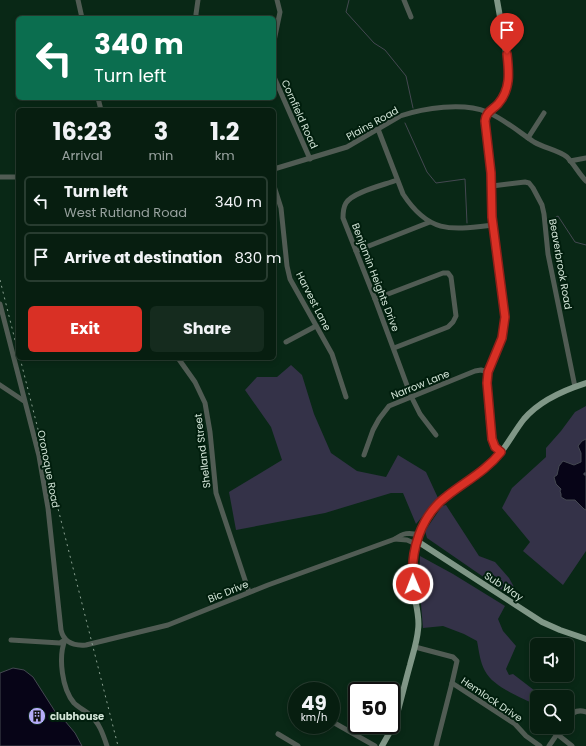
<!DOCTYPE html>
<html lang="en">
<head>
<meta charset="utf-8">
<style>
	:root { --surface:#071e10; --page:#152b1e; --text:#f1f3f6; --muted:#98a29f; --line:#283c30; --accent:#d93025 }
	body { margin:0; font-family:Poppins,sans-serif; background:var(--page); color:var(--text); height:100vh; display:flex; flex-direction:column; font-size:15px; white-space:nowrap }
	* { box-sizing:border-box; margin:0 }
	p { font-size:13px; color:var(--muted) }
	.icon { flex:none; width:22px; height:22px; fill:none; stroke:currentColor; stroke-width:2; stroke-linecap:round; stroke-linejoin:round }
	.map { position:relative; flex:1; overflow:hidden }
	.panel { position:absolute; left:16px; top:108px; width:260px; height:252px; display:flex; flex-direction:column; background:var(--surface); border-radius:6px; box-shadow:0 2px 6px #0003,0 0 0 1px var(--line) }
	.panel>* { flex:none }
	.hud { position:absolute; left:16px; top:16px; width:260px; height:84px; border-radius:6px; box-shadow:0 2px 6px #0003,0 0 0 1px var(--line); background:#0b6e4f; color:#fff; overflow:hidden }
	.tools { position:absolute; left:530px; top:638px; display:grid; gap:8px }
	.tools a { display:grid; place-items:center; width:44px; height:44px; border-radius:6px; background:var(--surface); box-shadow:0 2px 6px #0003,0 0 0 1px var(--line); font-size:20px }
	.speed { position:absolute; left:288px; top:682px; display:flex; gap:8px; font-size:20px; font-weight:700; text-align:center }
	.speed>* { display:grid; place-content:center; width:52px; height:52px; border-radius:50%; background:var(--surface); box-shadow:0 2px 6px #0003,0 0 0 1px var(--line); line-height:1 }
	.speed small { font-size:10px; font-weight:400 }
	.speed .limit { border:2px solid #111; border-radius:6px; background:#fff; color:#111 }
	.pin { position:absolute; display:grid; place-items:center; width:34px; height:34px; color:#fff; margin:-41px -17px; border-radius:50% 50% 50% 0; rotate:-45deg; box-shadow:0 0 4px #0007 }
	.pin .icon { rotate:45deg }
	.me { position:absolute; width:44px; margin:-22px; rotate:359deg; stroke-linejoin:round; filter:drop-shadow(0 0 3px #0008) }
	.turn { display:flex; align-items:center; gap:14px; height:84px; padding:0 12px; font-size:18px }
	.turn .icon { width:52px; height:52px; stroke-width:2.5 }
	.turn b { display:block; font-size:28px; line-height:34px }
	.eta { display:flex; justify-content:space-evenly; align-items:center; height:68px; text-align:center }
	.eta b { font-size:24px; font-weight:700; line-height:28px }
	.action { display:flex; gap:8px; margin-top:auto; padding:8px 12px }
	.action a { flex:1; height:46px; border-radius:6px; background:var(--accent); color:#fff; font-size:16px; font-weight:700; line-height:46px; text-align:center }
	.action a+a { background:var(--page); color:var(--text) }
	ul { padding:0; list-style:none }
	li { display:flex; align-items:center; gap:12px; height:50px; margin:0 8px 6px; padding:0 4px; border:2px solid var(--line); border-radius:6px }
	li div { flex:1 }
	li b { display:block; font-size:15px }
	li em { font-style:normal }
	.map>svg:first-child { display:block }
</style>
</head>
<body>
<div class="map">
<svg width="586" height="746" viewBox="0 0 586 746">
	<rect width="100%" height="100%" fill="#092816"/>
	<!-- green -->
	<g fill="#343248">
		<polygon points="291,365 302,375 314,414 331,453 357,471 386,477 398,455 426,472 438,498 416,524 403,493 391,493 325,513 236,530 229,492 282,460 271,427 245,390 257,377 277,377"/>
		<polygon points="586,406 586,551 563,585 523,551 530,542 502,508 512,488 546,457 546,448 561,431 575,412"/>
		<polygon points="446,505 479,556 495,562 509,578 514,587 511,596 427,538 425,531 442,506"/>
		<path d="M420,556L453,574L505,606L498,619L503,631L516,646L506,669L509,675L513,674L543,697H537V705C522,698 493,687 485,671C480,662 479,651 477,641L464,634L443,626L423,628L419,581Z"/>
	</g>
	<!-- water -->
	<g fill="#070417" stroke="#444851" fill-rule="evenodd">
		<polygon points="586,439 586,473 584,473 584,475 586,475 586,510 584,509 575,500 566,500 561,497 561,494 560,491 561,489 556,484 554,477 557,475 559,466 563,461 574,465 581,462 581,453 578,446 582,441"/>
		<path d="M13,668L24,670L33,677L56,713L65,721L75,733L82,746H0V673ZM36,709L40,710L43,714L42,718L38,721L34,720L31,716L32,712Z"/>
	</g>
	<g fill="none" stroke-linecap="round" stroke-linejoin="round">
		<!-- stream -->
		<g stroke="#444851" stroke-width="1">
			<polyline points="349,0 346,12 374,43 385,50 406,76 413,108"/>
			<polyline points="405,123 427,172 436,183 465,179 467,223"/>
			<polyline points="551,220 558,216 575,242 586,245"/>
		</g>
		<!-- minor -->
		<g stroke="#515c54" stroke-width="5">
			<polyline points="78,0 82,18"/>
			<polyline points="404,0 411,17"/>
			<polyline points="196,18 196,14 198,0"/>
			<polyline points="274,41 280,12 277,0"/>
			<polyline points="274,77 310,159"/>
			<polyline points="98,98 101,110"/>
			<path d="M378,129L403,194C429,234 451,230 493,225"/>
			<polyline points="528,138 544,113"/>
			<polyline points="570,161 586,158"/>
			<path d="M274,169L347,147L400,116C424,108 463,102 487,112C504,119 519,132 534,142C544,148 558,150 567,157C574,164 579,174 586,181"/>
			<polyline points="0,177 18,177"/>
			<path d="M397,180C384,185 353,192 346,203C343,208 343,213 343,218L375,299L408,388"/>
			<polyline points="274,186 281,208 287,266 290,279 332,354 346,397"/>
			<polyline points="492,186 525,182 529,183 533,188 542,205 544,214 548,254 575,387"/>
			<polyline points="356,251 430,222"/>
			<polyline points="375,299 443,273 448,273 451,277 456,316 453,322 448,327 394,348"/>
			<path d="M0,304L39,456L48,508L61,630C64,643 74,646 86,645L168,625L268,585L395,539C403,533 409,532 419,535"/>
			<polyline points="286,342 316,326"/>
			<polyline points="178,358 195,382 205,403 210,432 216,493 249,592"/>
			<polyline points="0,385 24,401"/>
			<polyline points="411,396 420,414 436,435"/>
			<polyline points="364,455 373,430 379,419 389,406 475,371 481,370 488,372"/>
			<polyline points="395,539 407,540 416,544"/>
			<polyline points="11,640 60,643 65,640"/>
			<path d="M65,640C58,657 62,689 74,703C78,707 84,710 89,714C99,722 103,734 107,746"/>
			<polyline points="415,647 453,657 457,661 452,683 436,746"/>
			<polyline points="452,683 515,724 526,736 540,746"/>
			<path d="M567,719C572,712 578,709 586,712"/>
			<polyline points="331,721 375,746"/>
			<polyline points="278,734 298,746"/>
			<polyline points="557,734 572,746"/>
			<polyline points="549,746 562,727"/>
		</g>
		<!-- major -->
		<g stroke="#809787" stroke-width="6">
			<path d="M497,0L505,45L509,79L508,85L504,96L498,104L486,114L485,124L491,173L492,217L505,323C504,341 491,355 488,372C485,384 489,436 494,446C496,449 499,450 501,452"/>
			<polyline points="417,541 542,622 560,630 586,639"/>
			<path d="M382,746L391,730L396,718C401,700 405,683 410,665C413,653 417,642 418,630C420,618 416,605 414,594C410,564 414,535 433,510C448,489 476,481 494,461C506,448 513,433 524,419C539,401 564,390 586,383"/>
		</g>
		<!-- rail -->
		<g stroke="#89a091" stroke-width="1" stroke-dasharray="2 4" stroke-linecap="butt">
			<polyline points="0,280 18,352"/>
			<polyline points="20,358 118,746"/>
		</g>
	</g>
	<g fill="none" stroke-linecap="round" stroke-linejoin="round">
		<defs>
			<path id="route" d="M413,584C410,552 420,516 447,496C466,481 486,471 501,452L495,447L492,439L487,383L488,372L502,338L505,317L492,217L491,173L485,121C486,112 492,110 498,104C511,89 509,72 507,54"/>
		</defs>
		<!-- route casing -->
		<use href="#route" stroke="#8d1f18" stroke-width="10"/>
		<!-- route -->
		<use href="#route" stroke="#d93025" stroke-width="7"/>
	</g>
	<!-- icons -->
	<defs>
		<symbol id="building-disc" viewBox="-11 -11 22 22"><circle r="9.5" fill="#b5acf8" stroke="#011e0d"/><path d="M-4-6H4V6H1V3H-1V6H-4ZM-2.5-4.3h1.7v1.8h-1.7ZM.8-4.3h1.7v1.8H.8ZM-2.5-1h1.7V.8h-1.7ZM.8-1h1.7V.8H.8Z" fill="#111"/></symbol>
	</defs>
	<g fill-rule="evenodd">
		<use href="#building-disc" x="27" y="706" width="20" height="20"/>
	</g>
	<g text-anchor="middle" stroke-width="4" stroke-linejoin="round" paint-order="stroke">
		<!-- street labels -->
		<g font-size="10" fill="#d3e5d8" stroke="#011e0d">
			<text transform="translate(300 114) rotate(66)" y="4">Cornfield Road</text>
			<text transform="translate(372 123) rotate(-29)" y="4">Plains Road</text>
			<text transform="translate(561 264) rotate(80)" y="4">Beaverbrook Road</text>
			<text transform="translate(376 277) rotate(69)" y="4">Benjamin Heights Drive</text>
			<text transform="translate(314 301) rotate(63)" y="4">Harvest Lane</text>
			<text transform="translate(420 384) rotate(-22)" y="4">Narrow Lane</text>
			<text transform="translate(202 451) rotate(-97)" y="4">Shelland Street</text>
			<text transform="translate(49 469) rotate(79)" y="4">Oronoque Road</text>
			<text transform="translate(504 586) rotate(33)" y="4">Sub Way</text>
			<text transform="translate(228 591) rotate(-22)" y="4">Bic Drive</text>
			<text transform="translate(492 699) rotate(34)" y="4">Hemlock Drive</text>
		</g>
		<!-- poi labels -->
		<g font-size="10" font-weight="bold" fill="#d3e5d8" stroke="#011e0d" text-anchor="start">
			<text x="50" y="720">clubhouse</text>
		</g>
	</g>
</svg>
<div class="tools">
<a><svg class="icon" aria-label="sound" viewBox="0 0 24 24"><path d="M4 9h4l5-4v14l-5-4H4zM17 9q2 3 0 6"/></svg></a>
<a><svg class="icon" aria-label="search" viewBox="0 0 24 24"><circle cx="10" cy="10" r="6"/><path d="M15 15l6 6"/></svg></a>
</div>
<div class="speed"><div>49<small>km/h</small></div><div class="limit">50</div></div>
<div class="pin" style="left:507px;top:54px;background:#d93025"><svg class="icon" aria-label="arrive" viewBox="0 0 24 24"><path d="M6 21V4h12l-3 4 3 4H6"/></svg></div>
<svg class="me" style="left:413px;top:584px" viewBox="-20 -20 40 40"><circle r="17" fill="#d93025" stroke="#fff" stroke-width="3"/><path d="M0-11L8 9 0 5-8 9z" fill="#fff"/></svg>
<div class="hud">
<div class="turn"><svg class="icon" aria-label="left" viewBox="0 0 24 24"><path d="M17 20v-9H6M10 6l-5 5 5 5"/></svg><div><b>340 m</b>Turn left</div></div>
</div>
<section class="panel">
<div class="eta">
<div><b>16:23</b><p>Arrival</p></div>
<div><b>3</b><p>min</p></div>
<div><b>1.2</b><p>km</p></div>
</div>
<ul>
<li><svg class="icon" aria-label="left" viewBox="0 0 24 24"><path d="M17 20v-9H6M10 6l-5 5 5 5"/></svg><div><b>Turn left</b><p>West Rutland Road</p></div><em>340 m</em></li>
<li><svg class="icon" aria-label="arrive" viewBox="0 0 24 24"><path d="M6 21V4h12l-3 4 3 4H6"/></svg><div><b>Arrive at destination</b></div><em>830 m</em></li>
</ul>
<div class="action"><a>Exit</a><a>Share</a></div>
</section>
</div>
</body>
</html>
